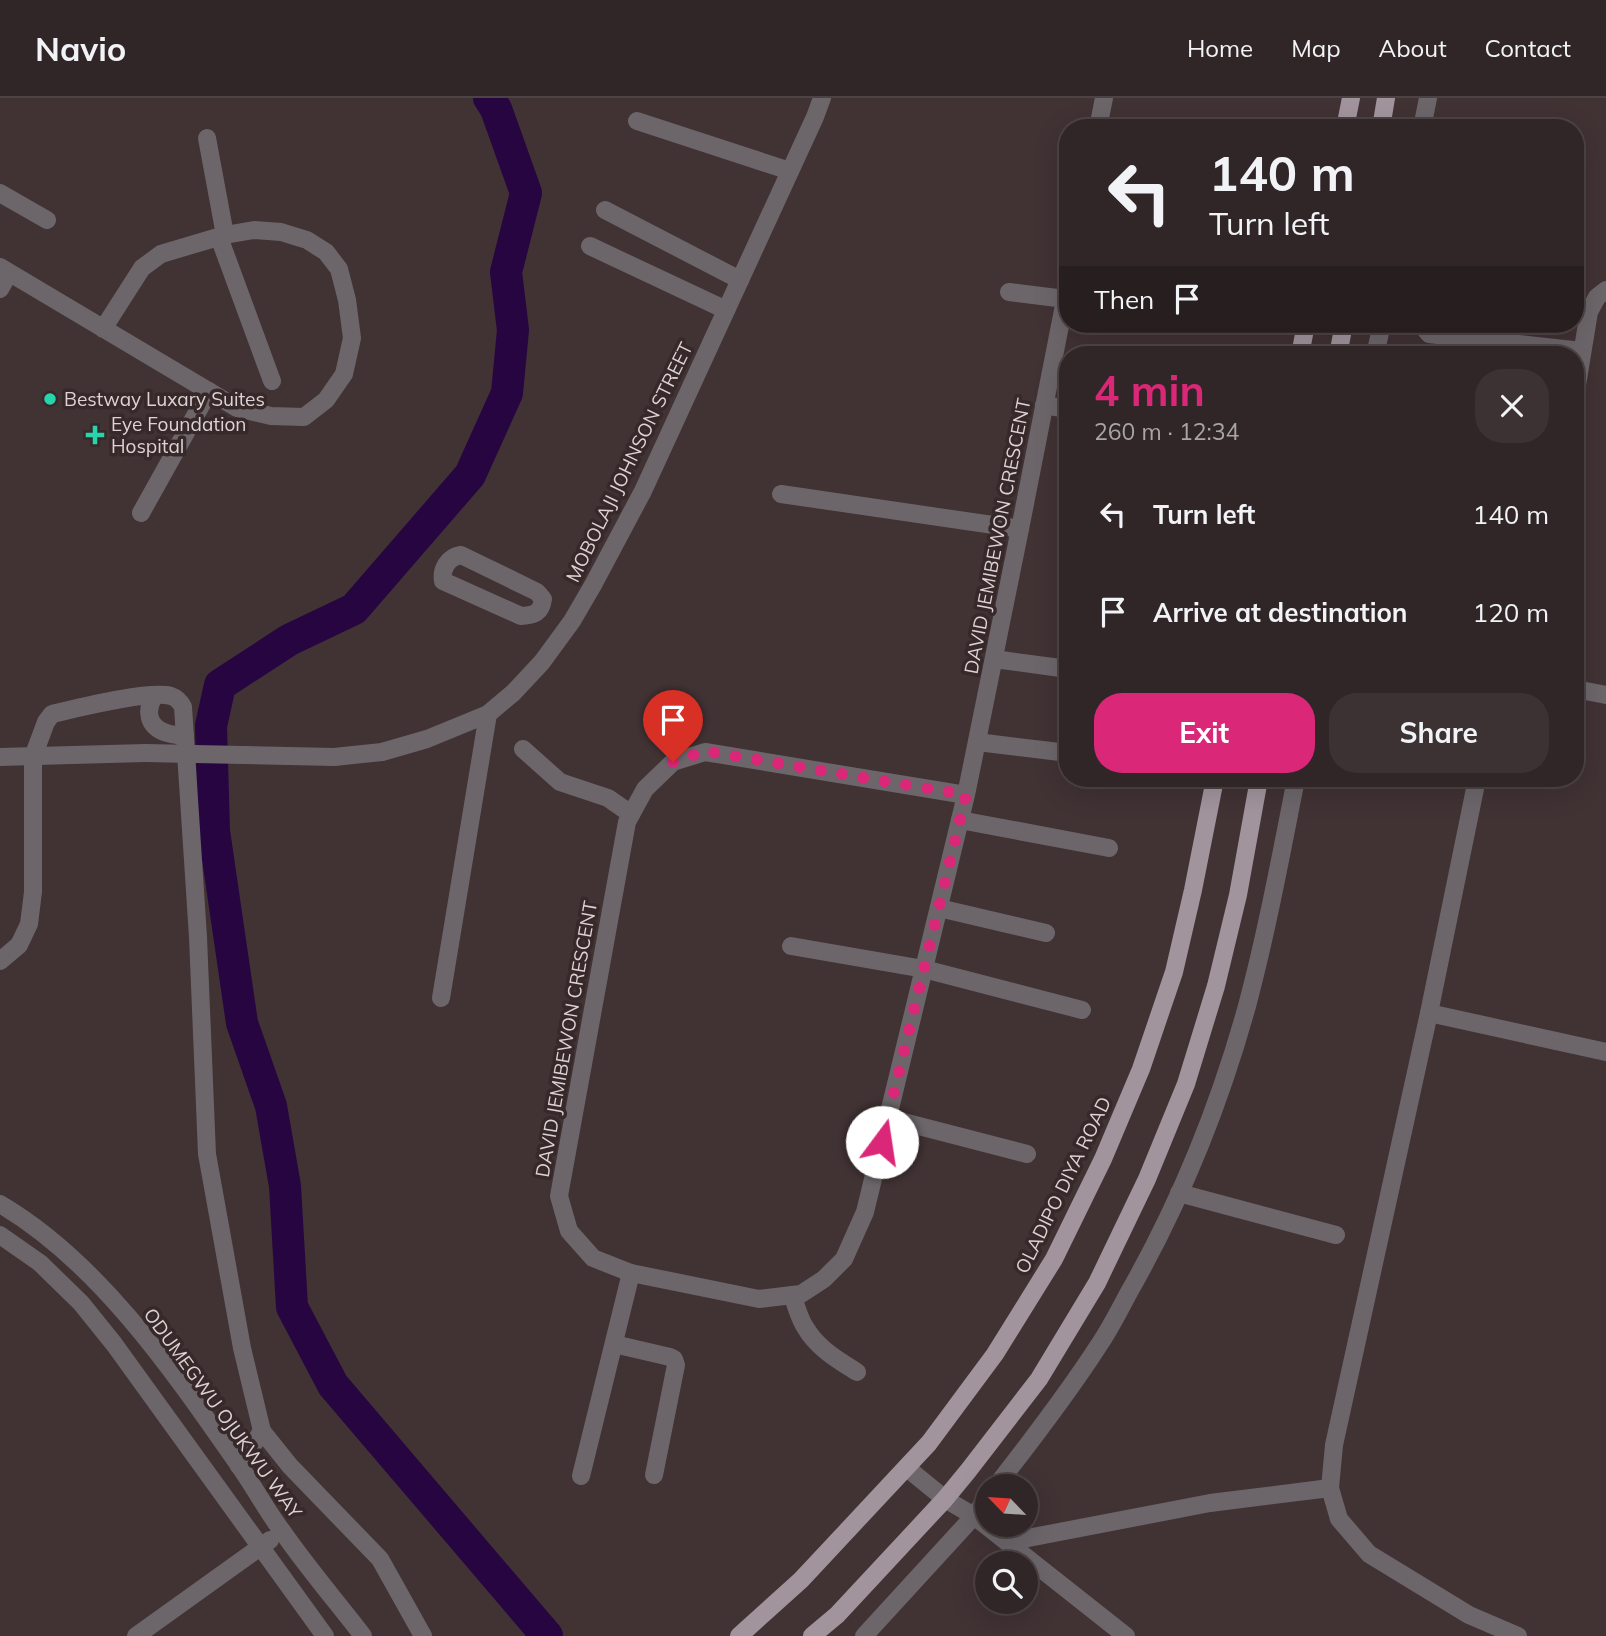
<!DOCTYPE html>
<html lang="en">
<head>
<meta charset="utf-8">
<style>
	:root { --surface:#312627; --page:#3d3233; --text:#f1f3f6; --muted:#a8a5a7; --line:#4c4344; --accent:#db2777 }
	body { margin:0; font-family:Mulish,sans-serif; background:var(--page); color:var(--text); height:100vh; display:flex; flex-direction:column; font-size:26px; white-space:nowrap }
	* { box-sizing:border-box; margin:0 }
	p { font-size:23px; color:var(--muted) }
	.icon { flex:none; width:38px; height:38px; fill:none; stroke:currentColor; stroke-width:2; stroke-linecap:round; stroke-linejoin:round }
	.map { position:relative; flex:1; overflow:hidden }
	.details { position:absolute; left:1059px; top:248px; width:525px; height:441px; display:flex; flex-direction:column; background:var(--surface); border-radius:28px; box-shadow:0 7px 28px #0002,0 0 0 2px var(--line) }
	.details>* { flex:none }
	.hud { position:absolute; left:1059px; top:21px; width:525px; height:214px; border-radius:28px; box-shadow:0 7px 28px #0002,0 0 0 2px var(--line); background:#312627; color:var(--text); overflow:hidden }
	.needle { width:46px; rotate:295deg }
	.controls { position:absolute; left:975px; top:1376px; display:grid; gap:14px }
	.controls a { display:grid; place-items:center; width:63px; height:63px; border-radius:50%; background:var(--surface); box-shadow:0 7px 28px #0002,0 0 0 2px var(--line); font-size:35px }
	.pin { position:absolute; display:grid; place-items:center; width:60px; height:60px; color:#fff; margin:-72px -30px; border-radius:50% 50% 50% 0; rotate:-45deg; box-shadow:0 0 7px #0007 }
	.pin .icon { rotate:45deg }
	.me { position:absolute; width:77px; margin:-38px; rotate:14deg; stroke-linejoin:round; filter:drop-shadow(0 0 5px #0008) }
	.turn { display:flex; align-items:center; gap:24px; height:147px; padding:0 35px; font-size:32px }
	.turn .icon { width:91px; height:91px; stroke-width:2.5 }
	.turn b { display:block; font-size:49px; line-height:60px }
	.then { display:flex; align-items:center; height:66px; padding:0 35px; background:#0003; gap:14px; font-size:26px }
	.round { display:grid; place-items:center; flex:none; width:74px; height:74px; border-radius:28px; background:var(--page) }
	.headline { display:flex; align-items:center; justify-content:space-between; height:119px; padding:0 35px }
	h1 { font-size:42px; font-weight:700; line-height:52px; color:var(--accent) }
	.cta { display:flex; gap:14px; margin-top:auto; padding:14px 35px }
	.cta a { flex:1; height:80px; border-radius:28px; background:var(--accent); color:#fff; font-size:28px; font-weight:700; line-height:80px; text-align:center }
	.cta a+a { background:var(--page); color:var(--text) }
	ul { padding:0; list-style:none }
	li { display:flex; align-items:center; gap:21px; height:98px; padding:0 35px }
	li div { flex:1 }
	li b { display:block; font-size:26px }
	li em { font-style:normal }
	header { display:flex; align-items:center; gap:42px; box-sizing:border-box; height:98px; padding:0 35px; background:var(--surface); border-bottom:2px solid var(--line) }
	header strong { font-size:33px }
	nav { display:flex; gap:38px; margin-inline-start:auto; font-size:24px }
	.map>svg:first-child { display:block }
</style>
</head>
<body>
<header>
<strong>Navio</strong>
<nav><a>Home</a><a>Map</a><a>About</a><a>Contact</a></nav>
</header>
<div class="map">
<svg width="1606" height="1538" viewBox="0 0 1606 1538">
	<rect width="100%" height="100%" fill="#413234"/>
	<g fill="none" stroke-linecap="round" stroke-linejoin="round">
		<!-- river -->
		<polyline stroke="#270541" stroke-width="32" points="489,0 496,11 526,95 506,174 513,232 507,295 470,377 354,511 289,542 220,587 211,628 214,733 242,925 271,1008 285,1088 292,1209 333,1287 547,1538"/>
		<!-- minor -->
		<g stroke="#6c666a" stroke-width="18">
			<polyline points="637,23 790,73"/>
			<polyline points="1098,30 1104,0"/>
			<polyline points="1422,30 1428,0"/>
			<polyline points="207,40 225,137"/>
			<polyline points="0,95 47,122"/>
			<polyline points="605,112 740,182"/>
			<polyline points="219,139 272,283"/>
			<polyline points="590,148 726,212"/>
			<polyline points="0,169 237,310 271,318 304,319 326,302 344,276 352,240 347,202 339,171 326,154 307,142 281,134 254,132 225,137 161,156 142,170 103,231"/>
			<polyline points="0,191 9,175"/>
			<polyline points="1009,194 1065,201"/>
			<polyline points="1425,226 1425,231 1429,236 1582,253"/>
			<polyline points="1375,257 1382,226"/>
			<polyline points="1575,299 1589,214 1597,199 1606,192"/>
			<polyline points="1044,307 1068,311"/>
			<polyline points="781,396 1020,431"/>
			<polyline points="141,415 209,293"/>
			<path d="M461,457L537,494L543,501C541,515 535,517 521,518L443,483C441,471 448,459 461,457Z"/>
			<polyline points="994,561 1068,571"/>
			<polyline points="1575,591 1606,597"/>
			<path d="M155,597C145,612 147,629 167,635C172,637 179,637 185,638"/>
			<polyline points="977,644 1068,655"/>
			<polyline points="523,651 560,684 608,700 631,716"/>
			<polyline points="0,659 145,655"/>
			<polyline points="334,659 382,654 427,641 488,616 513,595 542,564 572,523 593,487 643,393 815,19 822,0"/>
			<polyline points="1477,681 1429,915 1334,1347 1330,1390 1339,1421 1369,1456 1469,1517 1518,1538"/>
			<polyline points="966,697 705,654 673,664 645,691 627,724 559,1098 569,1133 593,1160 631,1175 759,1201 801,1196 824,1181 844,1161 865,1114 966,697 1020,431 1068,187"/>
			<polyline points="960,722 1109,750"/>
			<polyline points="939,810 1046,835"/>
			<polyline points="791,848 924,871 1082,912"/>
			<path d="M0,863L19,847L29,826L33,794V659L46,624L52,616C78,610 149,592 171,598C177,600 180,603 183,609L198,839L207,1056L242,1250L262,1333L290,1368L380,1461L423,1538"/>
			<polyline points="441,900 488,616"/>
			<polyline points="1429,915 1606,954"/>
			<polyline points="888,1020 1027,1056"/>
			<polyline points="1179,1095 1336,1137"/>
			<path d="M0,1106C99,1164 174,1274 238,1366C254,1388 266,1412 282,1433C307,1469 336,1503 363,1538"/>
			<polyline points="0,1137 40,1165 81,1205 114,1246 325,1538"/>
			<path d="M792,1197C796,1207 799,1220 805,1229C817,1250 838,1262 857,1274"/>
			<polyline points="614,1246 670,1259 674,1261 676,1267 654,1377"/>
			<polyline points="239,1368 262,1333"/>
			<polyline points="907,1370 945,1401 974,1418 1126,1538"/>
			<polyline points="581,1378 631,1175"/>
			<path d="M996,1388C1032,1342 1068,1295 1099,1247C1110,1231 1119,1213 1128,1196C1180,1105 1219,1009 1247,908C1267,833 1281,757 1296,681"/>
			<polyline points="1007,1444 1210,1405 1330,1390"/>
			<polyline points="136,1538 270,1442"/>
			<polyline points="864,1538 974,1418 987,1400"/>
		</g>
		<!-- major -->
		<g stroke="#a1949d" stroke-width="18">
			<polyline points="1345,30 1351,0"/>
			<polyline points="1381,30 1386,0"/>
			<polyline points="1300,257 1306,226"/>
			<polyline points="1338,257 1344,226"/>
			<polyline points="739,1538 801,1482 929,1345 995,1256 1054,1161 1103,1061 1141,971 1174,874 1193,792 1215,681"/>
			<polyline points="812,1538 837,1517 945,1401 968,1373 1039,1281 1097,1185 1147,1081 1186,986 1216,888 1238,797 1259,681"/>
		</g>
		<!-- minor-bridge -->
		<polyline stroke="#6c666a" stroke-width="18" points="145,655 334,659"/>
	</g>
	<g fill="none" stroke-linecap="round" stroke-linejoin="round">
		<!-- route -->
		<polyline stroke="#db2777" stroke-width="12" stroke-dasharray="0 21.6" points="673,664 705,653 966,697 882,1044"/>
	</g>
	<!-- markers -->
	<g fill="#27d5ad" stroke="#37282a" stroke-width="2.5">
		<circle cx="50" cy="301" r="7"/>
		<path d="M91.5 326.5h7v7h7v7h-7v7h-7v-7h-7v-7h7z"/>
	</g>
	<g text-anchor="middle" stroke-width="7" stroke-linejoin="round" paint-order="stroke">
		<!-- poi labels -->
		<g font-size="19" fill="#ddd3d4" stroke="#37282a" text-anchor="start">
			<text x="64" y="308">Bestway Luxary Suites</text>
			<text x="111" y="333">Eye Foundation<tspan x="111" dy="22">Hospital</tspan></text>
		</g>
		<!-- street labels -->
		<g font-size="19" fill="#ddd3d4" stroke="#37282a">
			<text transform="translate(629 364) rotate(-64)" y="7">MOBOLAJI JOHNSON STREET</text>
			<text transform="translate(997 438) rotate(-79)" y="7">DAVID JEMIBEWON CRESCENT</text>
			<text transform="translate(566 941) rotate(-80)" y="7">DAVID JEMIBEWON CRESCENT</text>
			<text transform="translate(1063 1087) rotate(-64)" y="7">OLADIPO DIYA ROAD</text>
			<text transform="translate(223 1315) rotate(54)" y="7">ODUMEGWU OJUKWU WAY</text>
		</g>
	</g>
</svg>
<div class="controls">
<a><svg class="needle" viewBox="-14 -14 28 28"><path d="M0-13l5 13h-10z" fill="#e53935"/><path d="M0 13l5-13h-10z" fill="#a8a5a7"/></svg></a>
<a><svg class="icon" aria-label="search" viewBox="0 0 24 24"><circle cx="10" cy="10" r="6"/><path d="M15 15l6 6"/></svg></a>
</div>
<div class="pin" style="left:673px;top:664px;background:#d93025"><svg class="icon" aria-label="arrive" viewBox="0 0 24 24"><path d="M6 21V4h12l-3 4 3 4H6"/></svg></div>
<svg class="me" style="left:882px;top:1044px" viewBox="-20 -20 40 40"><circle r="19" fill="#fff"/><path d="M0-13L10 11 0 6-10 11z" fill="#db2777"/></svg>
<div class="hud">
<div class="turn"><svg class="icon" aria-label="left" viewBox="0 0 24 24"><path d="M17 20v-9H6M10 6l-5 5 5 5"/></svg><div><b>140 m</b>Turn left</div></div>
<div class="then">Then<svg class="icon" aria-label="arrive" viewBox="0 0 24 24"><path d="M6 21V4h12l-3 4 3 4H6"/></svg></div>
</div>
<section class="details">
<div class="headline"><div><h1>4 min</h1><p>260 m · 12:34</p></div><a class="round"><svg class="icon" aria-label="close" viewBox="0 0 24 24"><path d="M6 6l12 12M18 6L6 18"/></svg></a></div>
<ul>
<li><svg class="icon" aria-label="left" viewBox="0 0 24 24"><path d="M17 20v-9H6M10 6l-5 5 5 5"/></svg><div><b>Turn left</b></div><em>140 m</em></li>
<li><svg class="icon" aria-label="arrive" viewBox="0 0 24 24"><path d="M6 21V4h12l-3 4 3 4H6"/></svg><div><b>Arrive at destination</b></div><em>120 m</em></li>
</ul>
<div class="cta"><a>Exit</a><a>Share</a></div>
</section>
</div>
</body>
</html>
